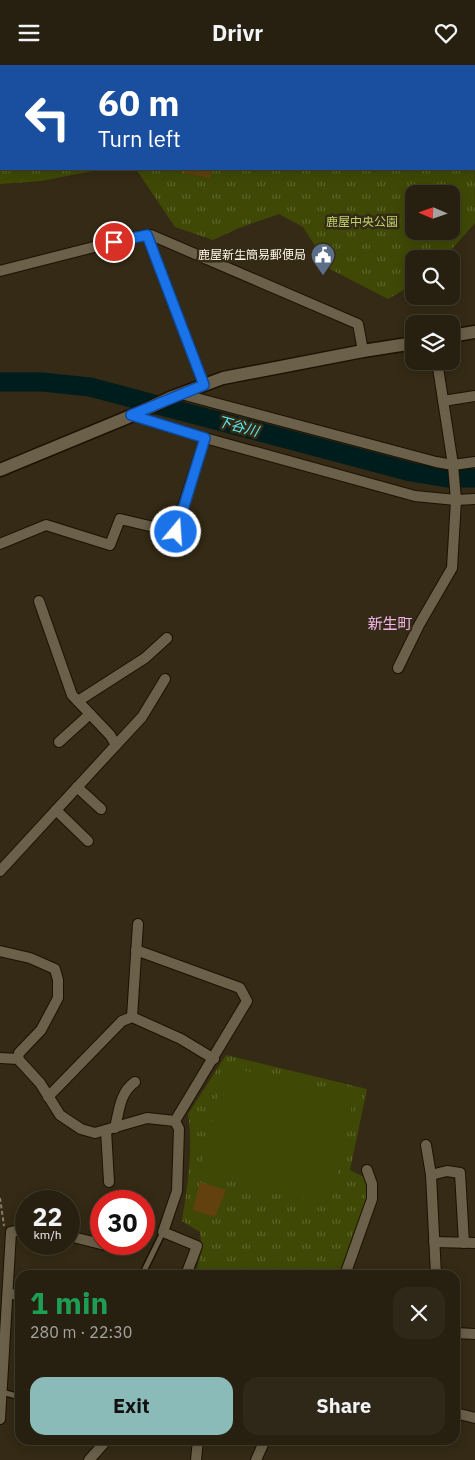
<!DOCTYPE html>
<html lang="en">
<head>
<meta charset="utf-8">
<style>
	:root { --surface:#272010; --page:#2f2819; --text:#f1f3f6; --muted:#a4a39f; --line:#433e30; --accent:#8bbbb9 }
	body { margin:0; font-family:"IBM Plex Sans","Noto Sans JP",sans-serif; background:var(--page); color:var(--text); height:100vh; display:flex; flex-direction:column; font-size:19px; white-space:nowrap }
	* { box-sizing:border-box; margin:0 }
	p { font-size:16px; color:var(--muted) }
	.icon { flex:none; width:28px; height:28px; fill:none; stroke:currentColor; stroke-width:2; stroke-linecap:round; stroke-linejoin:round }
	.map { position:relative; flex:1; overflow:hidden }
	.sheet { position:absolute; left:15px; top:1205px; width:445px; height:175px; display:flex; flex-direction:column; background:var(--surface); border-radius:15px; box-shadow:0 2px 12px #0003,0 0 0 1px var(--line) }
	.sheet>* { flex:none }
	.hud { position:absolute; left:0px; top:0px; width:475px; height:105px; box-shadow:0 2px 12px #0003,0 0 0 1px var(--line); background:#1a4fa0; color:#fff; overflow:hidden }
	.needle { width:32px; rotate:272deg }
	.fabs { position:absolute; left:405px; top:120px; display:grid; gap:10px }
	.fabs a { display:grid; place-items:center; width:55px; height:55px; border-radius:10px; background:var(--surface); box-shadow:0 2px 12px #0003,0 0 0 1px var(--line); font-size:25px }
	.speed { position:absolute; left:15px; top:1125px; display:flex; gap:10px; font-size:25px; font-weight:700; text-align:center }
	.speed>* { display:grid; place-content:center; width:65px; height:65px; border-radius:50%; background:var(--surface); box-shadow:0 2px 12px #0003,0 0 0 1px var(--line); line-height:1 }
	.speed small { font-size:12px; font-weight:400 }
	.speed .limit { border:8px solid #d22; background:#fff; color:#111 }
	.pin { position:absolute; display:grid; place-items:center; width:42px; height:42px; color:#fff; margin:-21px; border:2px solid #fff; border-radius:50%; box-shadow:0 1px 5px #0007 }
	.me { position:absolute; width:55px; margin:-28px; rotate:18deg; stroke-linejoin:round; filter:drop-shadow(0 0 4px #0008) }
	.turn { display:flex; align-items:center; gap:18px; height:105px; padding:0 15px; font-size:22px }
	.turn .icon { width:65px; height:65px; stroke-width:2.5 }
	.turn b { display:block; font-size:35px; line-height:42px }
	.round { display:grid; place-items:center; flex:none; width:52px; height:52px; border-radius:15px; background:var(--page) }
	.overview { display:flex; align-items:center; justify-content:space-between; height:85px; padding:0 15px }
	h1 { font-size:30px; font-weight:700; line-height:38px; color:#1e9e55 }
	.cta { display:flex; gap:10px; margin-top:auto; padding:10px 15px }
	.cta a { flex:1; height:58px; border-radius:15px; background:var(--accent); color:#111; font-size:20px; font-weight:700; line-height:58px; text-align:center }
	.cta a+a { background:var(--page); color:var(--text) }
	header { display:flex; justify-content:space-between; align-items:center; height:65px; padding:0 15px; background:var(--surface); font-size:22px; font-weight:700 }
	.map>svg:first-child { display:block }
</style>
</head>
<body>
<header><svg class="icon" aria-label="menu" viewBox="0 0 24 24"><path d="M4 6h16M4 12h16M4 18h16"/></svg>Drivr<svg class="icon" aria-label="heart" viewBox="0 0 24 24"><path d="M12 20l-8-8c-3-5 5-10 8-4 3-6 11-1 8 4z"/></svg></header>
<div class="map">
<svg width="475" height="1395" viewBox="0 0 475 1395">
	<defs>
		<pattern id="park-tufts" width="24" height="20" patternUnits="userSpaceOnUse" patternTransform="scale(1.25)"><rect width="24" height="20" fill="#3f4905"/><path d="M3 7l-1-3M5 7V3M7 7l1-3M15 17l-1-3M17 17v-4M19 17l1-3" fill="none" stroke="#5c6429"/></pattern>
	</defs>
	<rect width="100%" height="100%" fill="#342a15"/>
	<!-- park -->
	<g fill="url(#park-tufts)" fill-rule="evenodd">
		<polygon points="0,0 473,0 473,1 1,1 1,104 104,104 41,116 0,119"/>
		<path d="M474,5L475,158L443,194H414V219L388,234L330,204L303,162L279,149L239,163L213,175L175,162L136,104H474ZM414,129H451V166H414Z"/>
		<path d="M226,990L367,1024L350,1105L368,1114L370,1130L339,1210H195L202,1184L200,1167L182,1156C187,1122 194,1084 188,1049Z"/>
	</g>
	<!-- pitch -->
	<g fill="#3f4905">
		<polygon points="32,0 159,0 32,1"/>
		<polygon points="226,1001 354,1031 330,1140 200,1108"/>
	</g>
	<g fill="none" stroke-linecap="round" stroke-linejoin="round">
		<!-- river -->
		<polyline stroke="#001d1e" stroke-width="19" points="0,317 42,317 90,322 411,407 447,413 475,413"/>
	</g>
	<!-- building -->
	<g fill="#62410e">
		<polygon points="184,104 212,104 210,113 184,108"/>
		<polygon points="200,1117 226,1125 215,1152 193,1145"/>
	</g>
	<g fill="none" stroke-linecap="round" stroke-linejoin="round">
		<defs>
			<g id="service">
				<polyline points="142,1210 163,1167"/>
				<polyline points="2,1327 20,1332"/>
			</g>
			<g id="minor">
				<polyline points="317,0 318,1"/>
				<polyline points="471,1 473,0"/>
				<polyline points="147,170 204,320"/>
				<polyline points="0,206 133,172 151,170 358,259 363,286"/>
				<polyline points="181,329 436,397 453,400 475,397"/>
				<polyline points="443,336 475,331"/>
				<polyline points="131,350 205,373 415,431 456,435 475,434"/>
				<polyline points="0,479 46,460 110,480 120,454 175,467 205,373"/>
				<polyline points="398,603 419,560 452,503 456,435 453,400 437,296"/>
				<polyline points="78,636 145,593 167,573"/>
				<polyline points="59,677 90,649"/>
				<polyline points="116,680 142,652 165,614"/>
				<polyline points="77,722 101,744"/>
				<polyline points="56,745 88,776"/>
				<polyline points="0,806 116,680 110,670 72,630 39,536"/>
				<polyline points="0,886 30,893 55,904 58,915 58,933 41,965 19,988 18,994"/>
				<polyline points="132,952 138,859"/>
				<polyline points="0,993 18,994 40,1018 60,1050 81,1064 95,1068 147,1053 175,1056 247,936 240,923 136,885"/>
				<polyline points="48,1032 122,956 132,952 181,974 214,994"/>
				<polyline points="175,1056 179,1064 177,1126 163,1167 197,1181 186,1210"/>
				<path d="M115,1063C119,1046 120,1027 135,1017"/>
				<polyline points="106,1065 109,1117"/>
				<polyline points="426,1080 431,1110 436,1210"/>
				<polyline points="431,1110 447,1106 460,1108 464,1178"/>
				<polyline points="69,1171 105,1180"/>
				<polyline points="434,1177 475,1178"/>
				<polyline points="345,1210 372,1134 372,1119 367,1105"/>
				<polyline points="8,1228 20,1231"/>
				<polyline points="455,1268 475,1269"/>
				<polyline points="455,1348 475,1353"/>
				<polyline points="0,1354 11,1167 26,1164"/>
				<polyline points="89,1395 107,1375"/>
				<polyline points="196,1395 198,1375"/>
				<polyline points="256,1395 265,1375"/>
			</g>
			<g id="tertiary">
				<polyline points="451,271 475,267"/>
				<polyline points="0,405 138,348 172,332 223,313 363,286 414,278"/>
			</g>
		</defs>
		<!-- service casing -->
		<use href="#service" stroke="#1c1201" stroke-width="8"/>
		<!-- minor casing -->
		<use href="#minor" stroke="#1c1201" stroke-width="12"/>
		<!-- tertiary casing -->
		<use href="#tertiary" stroke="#1c1201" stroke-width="15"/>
		<!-- path -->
		<polyline stroke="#837a68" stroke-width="2" stroke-dasharray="4 2.5" stroke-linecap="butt" points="0,1133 4,1161"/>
		<!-- service -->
		<use href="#service" stroke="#6b6049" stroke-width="5"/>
		<!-- minor -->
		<use href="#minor" stroke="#6b6049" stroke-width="10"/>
		<!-- tertiary -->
		<use href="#tertiary" stroke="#6b6049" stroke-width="12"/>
	</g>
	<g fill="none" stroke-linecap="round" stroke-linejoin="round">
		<defs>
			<polyline id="route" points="114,177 147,170 204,320 131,350 205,373 176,467"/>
		</defs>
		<!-- route casing -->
		<use href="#route" stroke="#114b97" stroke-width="12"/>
		<!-- route -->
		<use href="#route" stroke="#1a73e8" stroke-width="9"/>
	</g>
	<!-- icons -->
	<defs>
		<symbol id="civic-pin" viewBox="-11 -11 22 30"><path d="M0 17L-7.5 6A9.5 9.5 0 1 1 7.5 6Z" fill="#5c6f8a" stroke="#342a15"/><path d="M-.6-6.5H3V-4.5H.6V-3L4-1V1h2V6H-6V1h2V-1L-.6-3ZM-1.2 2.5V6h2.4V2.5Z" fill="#fff"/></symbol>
	</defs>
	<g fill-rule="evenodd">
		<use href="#civic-pin" x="309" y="176" width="28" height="38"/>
	</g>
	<g text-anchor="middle" stroke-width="5" stroke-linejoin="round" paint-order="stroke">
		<!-- park labels -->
		<g font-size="12" fill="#bcd16d" stroke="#342a15">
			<text x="362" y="161">鹿屋中央公園</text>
		</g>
		<!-- poi labels -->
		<g font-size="12" fill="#fbf4e7" stroke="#342a15" text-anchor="end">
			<text x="306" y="194">鹿屋新生簡易郵便局</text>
		</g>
		<!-- water labels -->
		<g font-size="14" font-style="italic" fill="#55f1f7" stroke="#342a15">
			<text transform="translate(238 361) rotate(15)" y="5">下谷川</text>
		</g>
		<!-- quarter labels -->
		<g font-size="15" fill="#f2b5eb" stroke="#342a15">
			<text x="390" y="564">新生町</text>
		</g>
	</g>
</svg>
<div class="fabs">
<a><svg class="needle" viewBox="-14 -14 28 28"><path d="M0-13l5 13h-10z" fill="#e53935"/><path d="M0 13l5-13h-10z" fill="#a4a39f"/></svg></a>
<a><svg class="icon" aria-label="search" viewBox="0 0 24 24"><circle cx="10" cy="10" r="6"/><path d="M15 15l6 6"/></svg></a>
<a><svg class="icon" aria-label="layers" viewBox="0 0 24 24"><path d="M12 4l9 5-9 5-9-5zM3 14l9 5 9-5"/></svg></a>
</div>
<div class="speed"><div>22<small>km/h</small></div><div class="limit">30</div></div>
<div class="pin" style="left:114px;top:177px;background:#d93025"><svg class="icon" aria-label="arrive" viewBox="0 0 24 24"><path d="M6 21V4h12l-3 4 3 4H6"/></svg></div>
<svg class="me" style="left:176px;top:467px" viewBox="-20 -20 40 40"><circle r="17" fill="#1a73e8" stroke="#fff" stroke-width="3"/><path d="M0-11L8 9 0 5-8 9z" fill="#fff"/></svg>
<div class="hud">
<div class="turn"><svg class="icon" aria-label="left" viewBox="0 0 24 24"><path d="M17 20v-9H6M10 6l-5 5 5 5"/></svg><div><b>60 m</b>Turn left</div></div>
</div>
<section class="sheet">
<div class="overview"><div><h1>1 min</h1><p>280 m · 22:30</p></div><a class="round"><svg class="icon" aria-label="close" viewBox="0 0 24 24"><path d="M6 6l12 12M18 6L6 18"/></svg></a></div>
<div class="cta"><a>Exit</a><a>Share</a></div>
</section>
</div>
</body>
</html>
